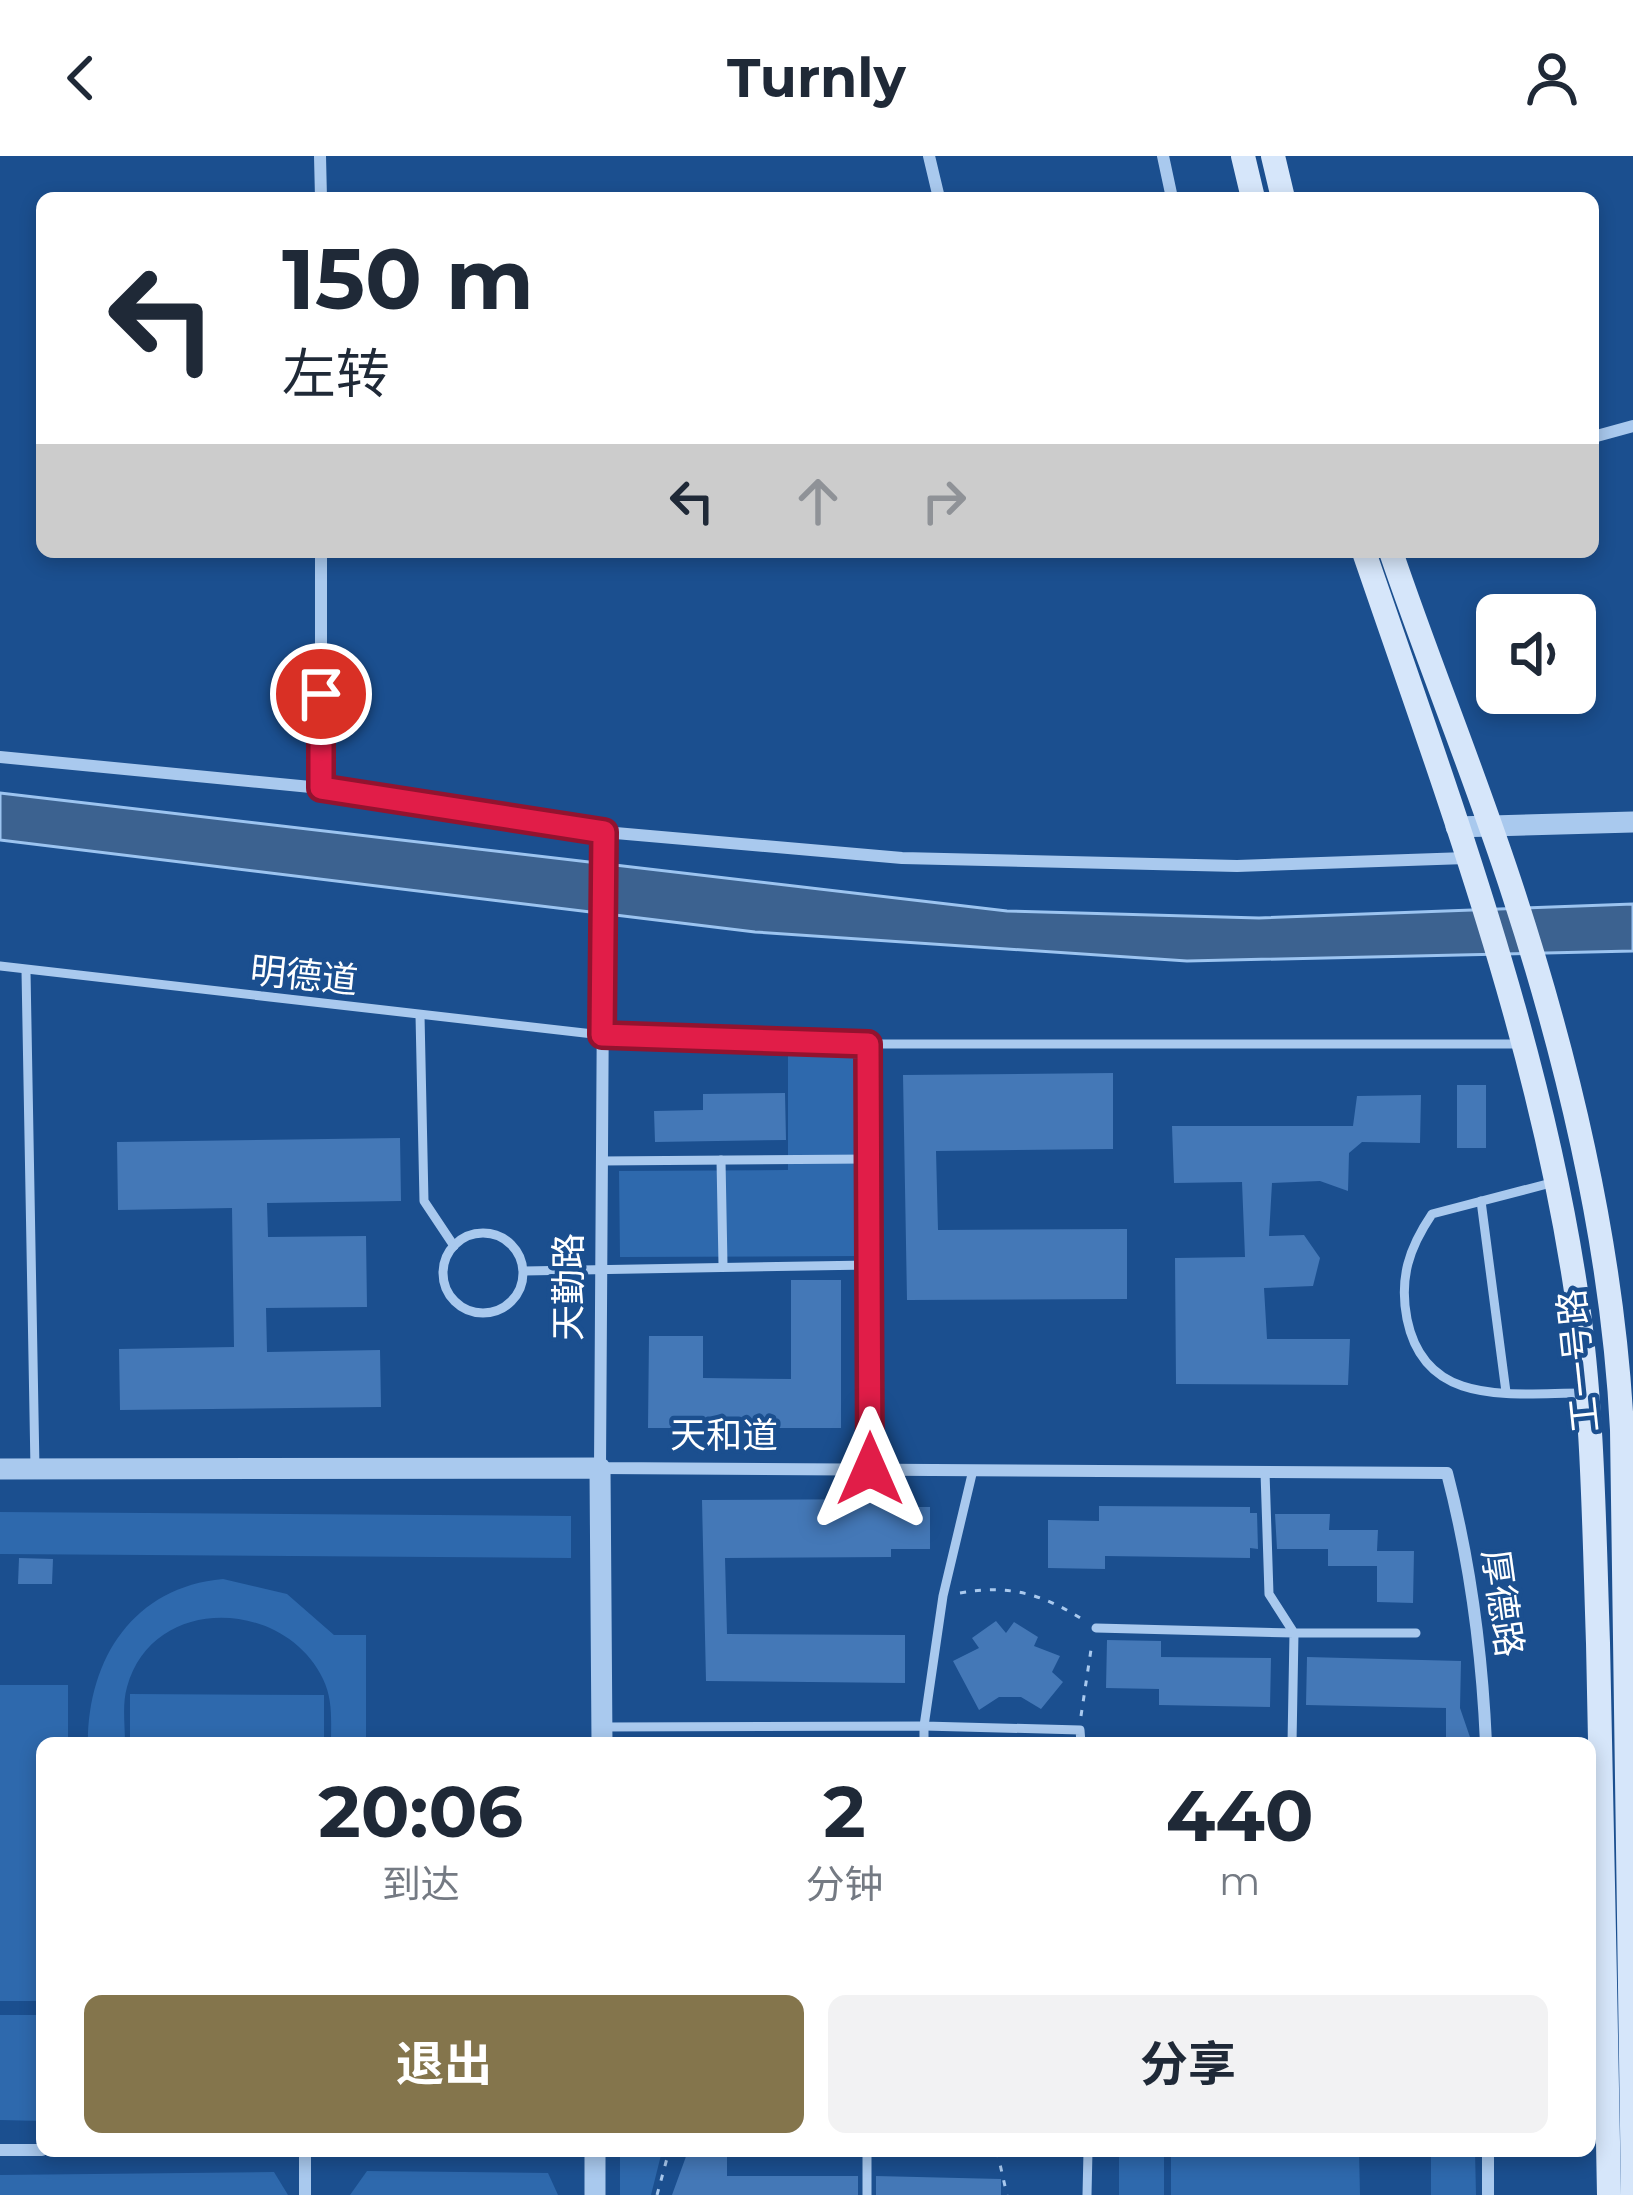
<!DOCTYPE html>
<html lang="zh">
<head>
<meta charset="utf-8">
<style>
	:root { --surface:#fff; --page:#f2f2f3; --text:#1f2937; --muted:#747a83; --accent:#84754c }
	body { margin:0; font-family:Montserrat,"Noto Sans SC",sans-serif; background:var(--page); color:var(--text); height:100vh; display:flex; flex-direction:column; font-size:45px; white-space:nowrap }
	* { box-sizing:border-box; margin:0 }
	p { font-size:39px; color:var(--muted) }
	.icon { flex:none; width:66px; height:66px; fill:none; stroke:currentColor; stroke-width:2; stroke-linecap:round; stroke-linejoin:round }
	.map { position:relative; flex:1; overflow:hidden }
	.details { position:absolute; left:36px; top:1581px; width:1560px; height:420px; display:flex; flex-direction:column; background:var(--surface); border-radius:18px; box-shadow:0 6px 18px #0003 }
	.details>* { flex:none }
	.hud { position:absolute; left:36px; top:36px; width:1563px; height:366px; border-radius:18px; box-shadow:0 6px 18px #0003; background:#fff; color:var(--text); overflow:hidden }
	.buttons { position:absolute; left:1476px; top:438px; display:grid; gap:24px }
	.buttons a { display:grid; place-items:center; width:120px; height:120px; border-radius:18px; background:var(--surface); box-shadow:0 6px 18px #0003; font-size:60px }
	.pin { position:absolute; display:grid; place-items:center; width:102px; height:102px; color:#fff; margin:-51px; border:6px solid #fff; border-radius:50%; box-shadow:0 3px 12px #0007 }
	.me { position:absolute; width:132px; margin:-66px; rotate:0deg; stroke-linejoin:round; filter:drop-shadow(0 0 9px #0008) }
	.turn { display:flex; align-items:center; gap:42px; height:252px; padding:0 48px; font-size:54px }
	.turn .icon { width:156px; height:156px; stroke-width:2.5 }
	.turn b { display:block; font-size:84px; line-height:102px }
	.lanes { display:flex; align-items:center; height:114px; padding:0 48px; background:#0003; justify-content:center; gap:60px; direction:ltr }
	.lanes .off { opacity:.35 }
	.eta { display:flex; justify-content:space-evenly; align-items:center; height:204px; text-align:center }
	.eta b { font-size:72px; font-weight:700; line-height:84px }
	.primary-button { display:flex; gap:24px; margin-top:auto; padding:24px 48px }
	.primary-button a { flex:1; height:138px; border-radius:18px; background:var(--accent); color:#fff; font-size:48px; font-weight:700; line-height:138px; text-align:center }
	.primary-button a+a { background:var(--page); color:var(--text) }
	header { display:flex; justify-content:space-between; align-items:center; height:156px; padding:0 48px; background:var(--surface); font-size:54px; font-weight:700 }
	.map>svg:first-child { display:block }
</style>
</head>
<body>
<header><svg class="icon" aria-label="back" viewBox="0 0 24 24"><path d="M15 5l-7 7 7 7"/></svg>Turnly<svg class="icon" aria-label="person" viewBox="0 0 24 24"><circle cx="12" cy="8" r="4"/><path d="M4 21q1-7 8-7t8 7"/></svg></header>
<div class="map">
<svg width="1633" height="2039" viewBox="0 0 1633 2039">
	<rect width="100%" height="100%" fill="#1b4f8f"/>
	<!-- green -->
	<g fill="#2e69ad">
		<polygon points="788,900 859,900 860,1100 620,1101 619,1015 788,1014"/>
		<polygon points="0,1356 571,1360 571,1402 0,1398"/>
		<path d="M223,1423L287,1438L334,1479H366V1587H331C331,1565 333,1543 323,1523C285,1443 153,1437 127,1531C122,1548 125,1569 125,1587H88C88,1502 134,1431 223,1423Z"/>
		<polygon points="0,1529 68,1529 68,1587 42,1587 42,1845 0,1845"/>
		<polygon points="130,1538 324,1539 324,1587 130,1587"/>
		<polygon points="0,1859 42,1859 42,1965 0,1964"/>
		<polygon points="620,1995 662,1995 651,2039 620,2039"/>
		<rect x="1119" y="1995" width="45" height="44"/>
		<polygon points="1171,1995 1359,1995 1360,2039 1171,2039"/>
		<polygon points="1431,1995 1475,1995 1476,2039 1431,2039"/>
		<polygon points="367,2015 548,2017 558,2039 350,2039"/>
		<polygon points="274,2016 288,2039 0,2039 0,2019"/>
	</g>
	<!-- water -->
	<polygon fill="#3c6290" stroke="#9cc4f0" stroke-width="3" points="0,637 1007,755 1259,762 1633,748 1633,795 1187,805 755,776 0,684"/>
	<!-- building -->
	<g fill="#4478b7">
		<polygon points="1113,917 1113,993 936,995 938,1074 1127,1073 1127,1143 907,1144 903,919"/>
		<rect x="1457" y="929" width="29" height="63"/>
		<polygon points="785,937 786,984 655,986 654,955 703,954 703,938"/>
		<polygon points="1421,939 1420,987 1362,986 1349,997 1348,1035 1320,1025 1272,1027 1269,1080 1304,1079 1320,1102 1313,1130 1264,1132 1267,1183 1350,1183 1348,1229 1176,1228 1175,1102 1245,1101 1242,1026 1174,1027 1172,970 1353,970 1357,940"/>
		<polygon points="400,982 401,1045 267,1047 268,1081 366,1080 367,1151 266,1152 267,1196 380,1194 381,1251 120,1254 119,1193 234,1191 232,1052 118,1054 117,986"/>
		<polygon points="791,1124 841,1124 841,1272 648,1272 649,1180 703,1180 703,1222 791,1223"/>
		<polygon points="891,1343 891,1351 930,1351 930,1393 891,1393 891,1401 725,1402 727,1478 905,1479 905,1527 706,1525 702,1344"/>
		<polygon points="1099,1350 1250,1351 1250,1357 1257,1357 1258,1393 1250,1392 1250,1402 1105,1400 1105,1413 1048,1412 1048,1364 1099,1365"/>
		<polygon points="1275,1358 1330,1358 1329,1374 1378,1374 1377,1395 1414,1395 1413,1447 1377,1446 1377,1410 1328,1410 1328,1393 1277,1393"/>
		<polygon points="19,1402 53,1403 52,1428 18,1428"/>
		<polygon points="996,1465 1006,1477 1014,1466 1038,1481 1034,1490 1060,1500 1052,1516 1063,1526 1041,1553 1021,1541 999,1541 979,1554 953,1505 979,1492 972,1482"/>
		<polygon points="1107,1484 1161,1485 1161,1501 1271,1502 1270,1551 1159,1549 1159,1533 1106,1532"/>
		<polygon points="1307,1501 1461,1505 1460,1552 1472,1587 1446,1587 1446,1552 1306,1549"/>
		<polygon points="688,1995 727,1995 727,2020 858,2020 858,2039 672,2039"/>
		<polygon points="876,2020 1001,2023 1001,2039 876,2039"/>
	</g>
	<g fill="none" stroke-linecap="round" stroke-linejoin="round">
		<!-- path -->
		<g stroke="#a9c9ee" stroke-width="3" stroke-dasharray="6 9" stroke-linecap="butt">
			<path d="M960,1437C1009,1428 1043,1438 1085,1465"/>
			<polyline points="1081,1560 1092,1487"/>
			<polyline points="997,1995 1007,2039"/>
			<polyline points="657,2039 669,1995"/>
		</g>
		<!-- service -->
		<g stroke="#a9c9ee" stroke-width="9">
			<polyline points="0,810 602,879 868,888 1520,888"/>
			<polyline points="26,815 35,1313"/>
			<polyline points="420,859 424,1045 454,1090"/>
			<polyline points="868,888 870,1313"/>
			<polyline points="721,1004 723,1109"/>
			<polyline points="601,1005 869,1003"/>
			<path d="M1551,1027L1432,1058C1409,1092 1399,1122 1407,1163C1425,1252 1510,1237 1583,1237"/>
			<polyline points="1481,1045 1506,1236"/>
			<circle cx="483" cy="1117" r="40"/>
			<polyline points="524,1115 869,1109"/>
			<polyline points="973,1314 943,1440 924,1570 1080,1574 1081,1587"/>
			<polyline points="1265,1316 1269,1438 1294,1477 1416,1477"/>
			<polyline points="1096,1472 1294,1477 1292,1587"/>
			<polyline points="603,1571 924,1570 924,1587"/>
			<polyline points="867,2039 867,1995"/>
			<polyline points="1087,2039 1088,1995"/>
		</g>
		<!-- minor -->
		<g stroke="#a9c9ee" stroke-width="12">
			<polyline points="320,0 321,42"/>
			<polyline points="929,0 939,42"/>
			<polyline points="1163,0 1172,42"/>
			<polyline points="1593,281 1633,270"/>
			<polyline points="321,396 321,632"/>
			<polyline points="869,396 924,396"/>
			<polyline points="0,601 321,632 604,676 902,702 1237,710 1466,702"/>
			<path d="M604,676L600,1312L1447,1317C1470,1405 1482,1496 1486,1587"/>
			<polyline points="0,1994 42,1994"/>
			<polyline points="305,2039 305,1995"/>
			<polyline points="1488,2039 1488,1995"/>
		</g>
		<!-- tertiary -->
		<g stroke="#a9c9ee" stroke-width="21">
			<polyline points="1456,671 1633,666"/>
			<polyline points="0,1313 600,1312 602,1587"/>
			<polyline points="595,2039 595,1995"/>
		</g>
		<!-- secondary -->
		<g stroke="#d6e6fa" stroke-width="24">
			<polyline points="1243,0 1253,42"/>
			<polyline points="1273,0 1283,42"/>
			<path d="M1364,396C1447,638 1538,881 1576,1135C1593,1251 1594,1370 1598,1487C1603,1671 1605,1855 1609,2039"/>
			<path d="M1391,396C1430,511 1477,624 1514,739C1570,911 1613,1093 1622,1274L1633,2039"/>
		</g>
	</g>
	<g fill="none" stroke-linecap="round" stroke-linejoin="round">
		<defs>
			<polyline id="route" points="321,538 321,632 604,676 602,879 868,888 870,1313"/>
		</defs>
		<!-- route casing -->
		<use href="#route" stroke="#92132f" stroke-width="30"/>
		<!-- route -->
		<use href="#route" stroke="#e11d48" stroke-width="21"/>
	</g>
	<g text-anchor="middle" stroke-width="9" stroke-linejoin="round" paint-order="stroke">
		<!-- street labels -->
		<g font-size="36" fill="#fff" stroke="#1b4f8f">
			<text transform="translate(304 819) rotate(6)" y="13">明德道</text>
			<text transform="translate(568 1131) rotate(-90)" y="13">天勤路</text>
			<text transform="translate(1578 1205) rotate(-96)" y="13">工一号路</text>
			<text x="724" y="1292">天和道</text>
			<text transform="translate(1503 1447) rotate(82)" y="13">厚德路</text>
		</g>
	</g>
</svg>
<div class="buttons">
<a><svg class="icon" aria-label="sound" viewBox="0 0 24 24"><path d="M4 9h4l5-4v14l-5-4H4zM17 9q2 3 0 6"/></svg></a>
</div>
<div class="pin" style="left:321px;top:538px;background:#d93025"><svg class="icon" aria-label="arrive" viewBox="0 0 24 24"><path d="M6 21V4h12l-3 4 3 4H6"/></svg></div>
<svg class="me" style="left:870px;top:1313px" viewBox="-20 -20 40 40"><path d="M0-17L14 15 0 8-14 15z" fill="#e11d48" stroke="#fff" stroke-width="4"/></svg>
<div class="hud">
<div class="turn"><svg class="icon" aria-label="left" viewBox="0 0 24 24"><path d="M17 20v-9H6M10 6l-5 5 5 5"/></svg><div><b>150 m</b>左转</div></div>
<div class="lanes"><svg class="icon" aria-label="left" viewBox="0 0 24 24"><path d="M17 20v-9H6M10 6l-5 5 5 5"/></svg><svg class="icon off" aria-label="ahead" viewBox="0 0 24 24"><path d="M12 20V5M6 11l6-6 6 6"/></svg><svg class="icon off" aria-label="right" viewBox="0 0 24 24"><path d="M7 20v-9h11M14 6l5 5-5 5"/></svg></div>
</div>
<section class="details">
<div class="eta">
<div><b>20:06</b><p>到达</p></div>
<div><b>2</b><p>分钟</p></div>
<div><b>440</b><p>m</p></div>
</div>
<div class="primary-button"><a>退出</a><a>分享</a></div>
</section>
</div>
</body>
</html>
